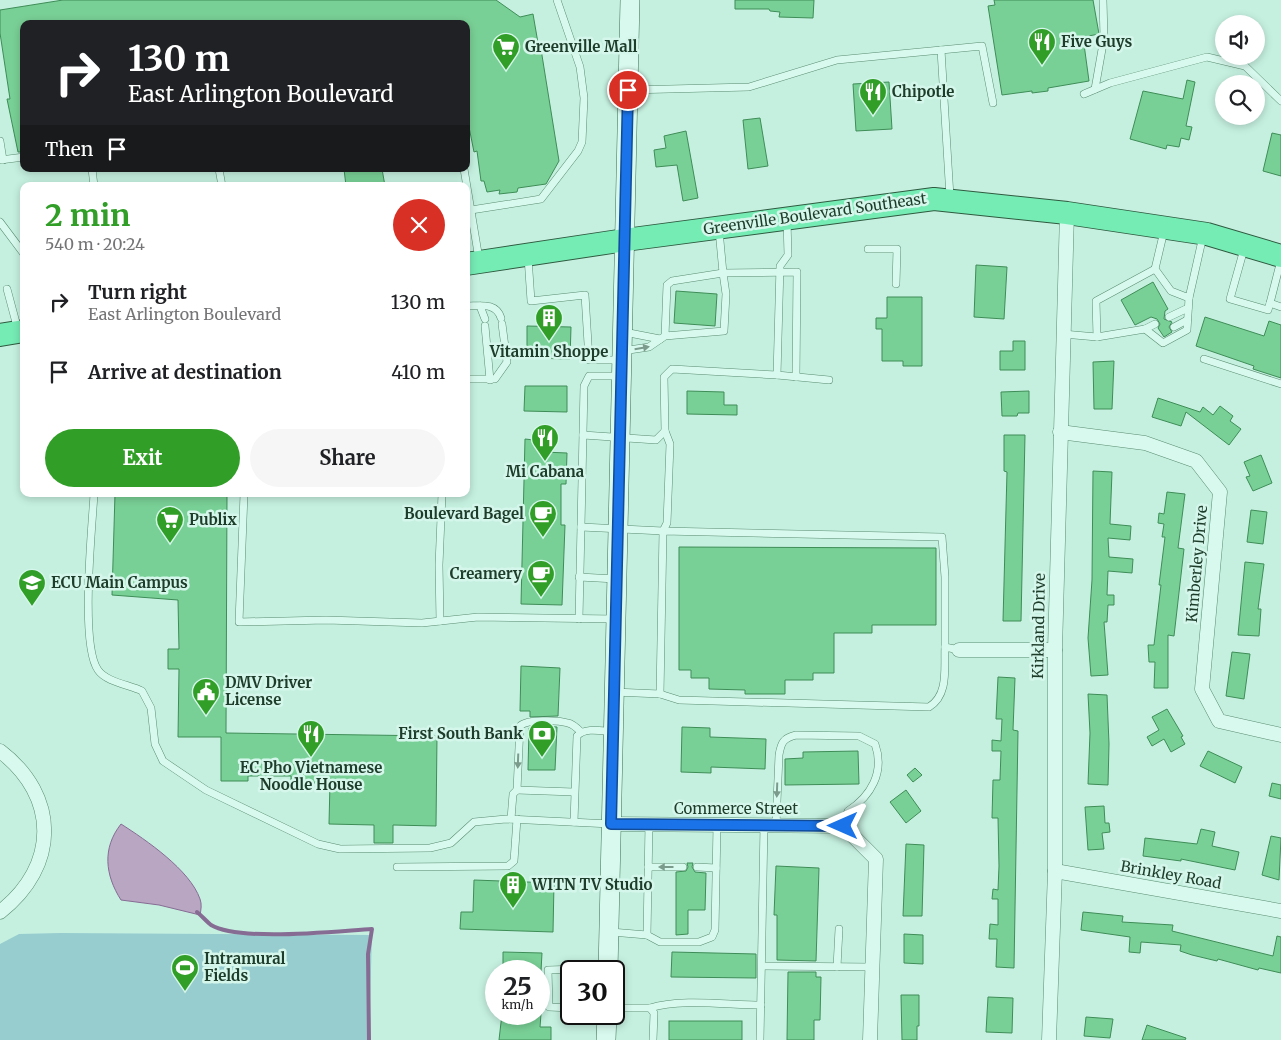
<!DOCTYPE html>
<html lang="en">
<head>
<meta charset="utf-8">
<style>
	:root { --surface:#fff; --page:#f6f6f6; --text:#202124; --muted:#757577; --accent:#319e27 }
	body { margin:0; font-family:Merriweather,serif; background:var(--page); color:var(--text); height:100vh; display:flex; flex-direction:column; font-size:19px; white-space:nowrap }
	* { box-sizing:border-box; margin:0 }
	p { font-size:16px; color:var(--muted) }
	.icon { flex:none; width:28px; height:28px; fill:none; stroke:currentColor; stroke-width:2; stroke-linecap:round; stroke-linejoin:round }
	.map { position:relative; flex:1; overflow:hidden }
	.drawer { position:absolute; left:20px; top:182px; width:450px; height:315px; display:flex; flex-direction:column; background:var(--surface); border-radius:10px; box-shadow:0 2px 8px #0003 }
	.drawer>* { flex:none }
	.top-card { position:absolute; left:20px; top:20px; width:450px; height:152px; border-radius:10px; box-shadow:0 2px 8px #0003; background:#202124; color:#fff; overflow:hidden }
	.buttons { position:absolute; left:1215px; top:15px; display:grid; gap:10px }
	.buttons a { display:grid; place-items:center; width:50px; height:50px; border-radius:50%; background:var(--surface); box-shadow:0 2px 8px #0003; font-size:25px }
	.speed { position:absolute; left:485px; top:960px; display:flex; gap:10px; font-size:25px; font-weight:700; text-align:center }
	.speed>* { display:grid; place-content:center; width:65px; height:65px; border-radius:50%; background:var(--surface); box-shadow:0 2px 8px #0003; line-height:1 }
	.speed small { font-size:12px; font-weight:400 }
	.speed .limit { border:2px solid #111; border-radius:8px; background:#fff; color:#111 }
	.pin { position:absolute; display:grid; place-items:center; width:42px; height:42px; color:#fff; margin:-21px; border:2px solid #fff; border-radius:50%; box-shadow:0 1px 5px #0007 }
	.me { position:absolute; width:55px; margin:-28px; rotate:270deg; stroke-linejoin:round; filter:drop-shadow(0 0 4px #0008) }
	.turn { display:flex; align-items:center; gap:18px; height:105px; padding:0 25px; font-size:22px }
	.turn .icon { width:65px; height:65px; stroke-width:2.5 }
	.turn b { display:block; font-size:35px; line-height:42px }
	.then { display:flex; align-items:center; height:48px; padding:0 25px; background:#0003; gap:10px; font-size:19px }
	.round { display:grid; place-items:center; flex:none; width:52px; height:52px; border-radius:26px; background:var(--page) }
	.summary { display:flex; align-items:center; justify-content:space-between; height:85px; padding:0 25px }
	h1 { font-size:30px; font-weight:700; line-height:38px; color:var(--accent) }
	.primary-button { display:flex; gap:10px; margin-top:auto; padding:10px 25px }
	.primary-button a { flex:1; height:58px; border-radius:30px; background:var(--accent); color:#fff; font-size:20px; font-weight:700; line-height:58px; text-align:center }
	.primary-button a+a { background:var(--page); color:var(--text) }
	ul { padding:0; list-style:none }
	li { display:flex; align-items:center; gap:15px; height:70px; padding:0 25px }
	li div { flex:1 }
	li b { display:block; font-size:19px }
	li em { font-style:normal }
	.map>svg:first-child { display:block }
</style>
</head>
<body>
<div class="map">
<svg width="1281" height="1040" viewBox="0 0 1281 1040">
	<rect width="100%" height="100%" fill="#c5f0e0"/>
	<!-- green -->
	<polygon fill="#98cdcf" points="60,933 372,935 369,1040 0,1040 0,944 19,934"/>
	<!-- water -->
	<path fill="#b9a6c3" stroke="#866c93" d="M121,824C146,840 190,870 200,899C202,904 201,910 200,915L159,905L121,900C105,875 102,848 121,824Z"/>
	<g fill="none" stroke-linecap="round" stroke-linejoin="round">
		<!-- stream -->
		<path stroke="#866c93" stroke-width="4" d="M197,912C202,916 206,921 211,925C240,942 337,931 372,929L368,954L369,1040"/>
	</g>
	<!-- building -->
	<g fill="#79d096" stroke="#3e8d57">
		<polygon points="63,0 496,0 520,17 533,14 538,43 540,43 559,161 546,184 518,188 517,192 499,194 500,190 487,192 484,181 481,181 477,151 474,152 466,112 466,24 24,24 24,152 18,152 7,99 10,99 0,33 0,10"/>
		<polygon points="735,0 814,0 813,18 779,17 780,12 770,11 769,9 735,9"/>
		<polygon points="994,0 1093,0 1099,34 1083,37 1089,81 1048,88 1048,91 1032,93 1032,91 1002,95 988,6 995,5"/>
		<polygon points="1187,80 1195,82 1186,126 1192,127 1189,140 1181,138 1179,147 1167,145 1166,149 1130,139 1143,91 1183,99"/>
		<polygon points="889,82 892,129 856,131 853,84"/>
		<polygon points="760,118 768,166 748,169 743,120"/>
		<polygon points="686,131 698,198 683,201 677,165 656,167 654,150 666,148 664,136"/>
		<polygon points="1272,133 1281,135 1281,176 1263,171"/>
		<polygon points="344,169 382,169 385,186 346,186"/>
		<polygon points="976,265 1007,267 1004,319 974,317"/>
		<polygon points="1153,282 1168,309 1165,311 1164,319 1172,322 1169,327 1172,332 1164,337 1158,328 1160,324 1157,319 1151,317 1135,325 1121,300"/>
		<polygon points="676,291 717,294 715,326 674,323"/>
		<polygon points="887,297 922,297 922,366 903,366 903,361 882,361 882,329 876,329 876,318 887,318"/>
		<polygon points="1205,317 1264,336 1269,321 1281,325 1281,378 1253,369 1254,366 1196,346"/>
		<polygon points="527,326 571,327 570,359 527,358"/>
		<polygon points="1013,341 1025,341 1025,370 1000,370 1000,351 1013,351"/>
		<polygon points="1114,361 1112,409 1094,409 1093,362"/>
		<polygon points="525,386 567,386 567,412 524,411"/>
		<polygon points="687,391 724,392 724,405 737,405 737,415 687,414"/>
		<polygon points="1029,391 1029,413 1018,413 1017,416 1002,416 1001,392"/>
		<polygon points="1158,398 1200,412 1203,407 1213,415 1220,406 1233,416 1230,421 1241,429 1229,445 1186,412 1181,426 1152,417"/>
		<polygon points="1004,435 1025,435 1021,621 1003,621 1007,472 1004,471"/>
		<polygon points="525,439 543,441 543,452 567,453 566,484 561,484 561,525 565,525 562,605 521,604"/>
		<polygon points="1261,455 1272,483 1253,491 1246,477 1250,476 1244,462"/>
		<polygon points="1093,471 1112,472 1110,524 1131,526 1130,540 1108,538 1109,557 1133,559 1132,573 1108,571 1107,595 1114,595 1114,605 1108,605 1107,622 1104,622 1108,675 1091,676 1088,638 1092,580"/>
		<polygon points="1167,492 1185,494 1178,548 1184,549 1174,636 1168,635 1168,688 1154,688 1155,662 1149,662 1148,645 1154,645 1161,585 1159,585 1165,537 1162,537 1164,524 1158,523 1159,513 1164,514"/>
		<polygon points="115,494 227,494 226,733 437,736 436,826 393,825 393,843 374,843 374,825 329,824 330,783 291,783 291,776 248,776 248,781 221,781 221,737 178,737 179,669 168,669 168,649 179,649 178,600 112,595"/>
		<polygon points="1251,510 1267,512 1263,544 1247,542"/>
		<polygon points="679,547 936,548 936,625 872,625 872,633 834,633 834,673 813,673 813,680 785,680 785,694 745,694 745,690 709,689 709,678 691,678 691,670 679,670"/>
		<polygon points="1245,562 1264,564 1258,609 1261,609 1259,636 1238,635"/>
		<polygon points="1232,652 1250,654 1244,699 1226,696"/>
		<polygon points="521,666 560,668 558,716 530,717 530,711 520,711"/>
		<polygon points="998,677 1015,678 1013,730 1018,731 1014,968 996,967 997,939 989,939 990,924 998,925 998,899 992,899 993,889 998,890 999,866 998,818 992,818 993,780 1000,780 1001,751 992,751 992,740 1001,741 1002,719 996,719"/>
		<polygon points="1088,694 1107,695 1109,744 1108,785 1088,784 1090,733"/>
		<polygon points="1167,709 1183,736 1181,737 1185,744 1171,752 1164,739 1152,746 1147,737 1159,730 1152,717"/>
		<polygon points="543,726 557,727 555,770 528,770 529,728"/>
		<polygon points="682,727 710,728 710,737 766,739 765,769 711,767 711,773 681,772"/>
		<polygon points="858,751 859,784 785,785 785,759 803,758 803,752"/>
		<polygon points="1208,751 1242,767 1235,783 1200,766"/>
		<polygon points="915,768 922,775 913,782 907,775"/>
		<polygon points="1272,783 1281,785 1281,799 1269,796"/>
		<polygon points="906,790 921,811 906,823 890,802"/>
		<polygon points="1104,806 1105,823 1109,823 1110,832 1102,833 1104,849 1088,850 1085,807"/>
		<polygon points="1201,829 1215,832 1212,846 1239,852 1235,870 1181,859 1181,861 1143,856 1145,838 1197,844"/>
		<polygon points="1271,836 1281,838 1279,880 1262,875"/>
		<polygon points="906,844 924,845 922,916 903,916"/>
		<polygon points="687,863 693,863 692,867 695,872 706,873 705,910 688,910 688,934 676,935 676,872 686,871 688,867"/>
		<polygon points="776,866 819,868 816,961 777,960 777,915 774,915"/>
		<polygon points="474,880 554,883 553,932 460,929 461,912 473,912"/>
		<polygon points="1083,912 1123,916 1122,922 1173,925 1172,931 1273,956 1277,936 1281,937 1281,973 1259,968 1258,970 1218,959 1217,961 1192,955 1180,951 1181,945 1141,942 1140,953 1129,952 1130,937 1081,930"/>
		<polygon points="904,934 923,935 923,964 904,963"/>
		<polygon points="503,952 542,953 541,971 503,971"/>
		<polygon points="672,952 756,954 756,978 671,977"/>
		<polygon points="788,972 816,972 816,977 821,977 820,1020 814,1020 814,1040 787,1040"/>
		<polygon points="901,995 919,995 919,1026 917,1026 917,1040 902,1040"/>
		<polygon points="988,997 1013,998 1012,1033 986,1032"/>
		<polygon points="502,1014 541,1014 540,1027 551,1027 551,1040 499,1040"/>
		<polygon points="1086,1017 1113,1019 1110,1038 1084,1036"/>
		<rect x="669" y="1021" width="73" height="19"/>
		<polygon points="1147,1025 1186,1038 1185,1040 1142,1040"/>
	</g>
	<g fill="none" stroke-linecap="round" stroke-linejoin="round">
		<defs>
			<g id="service">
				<polyline points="941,50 982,46 993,103"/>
				<polyline points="1095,89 1104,38 1103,0"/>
				<polyline points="629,90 749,87 837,60 941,50 950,197"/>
				<polyline points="1084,94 1110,83 1207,57 1245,66 1281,101"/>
				<polyline points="0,141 3,160"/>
				<polyline points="0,160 24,157"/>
				<polyline points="92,169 94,186"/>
				<polyline points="219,169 222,186"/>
				<polyline points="464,169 479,259"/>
				<polyline points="471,210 541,199 578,151 582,142 584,98 580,67 557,0"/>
				<polyline points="787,221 788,255 780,266 777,375 829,380"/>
				<polyline points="0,222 24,254"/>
				<polyline points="719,230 723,273 797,272 796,377"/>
				<polyline points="1164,231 1155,269 1171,291 1189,298 1203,236"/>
				<polyline points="868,249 897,249 896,284"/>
				<polyline points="1244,249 1230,299 1268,310 1270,303"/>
				<polyline points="528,257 531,301 585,295 589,360 621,360"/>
				<polyline points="1281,260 1270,303 1281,307"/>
				<polyline points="1155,269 1096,301 1097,337 1145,329 1163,343 1187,330 1189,298"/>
				<polyline points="7,289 18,330"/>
				<path d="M466,306C480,306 496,302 501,318"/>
				<polyline points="480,306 485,319"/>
				<polyline points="1169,317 1188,308"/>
				<polyline points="485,326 490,380"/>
				<polyline points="1174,327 1187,320"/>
				<polyline points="1145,329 1155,324"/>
				<polyline points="624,332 660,339"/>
				<polyline points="1063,334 1097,337"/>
				<polyline points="622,351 649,347 665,336 667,285 672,281 723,273 726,294 724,331 665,336"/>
				<polyline points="1204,359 1281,384"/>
				<polyline points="466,379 495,379 507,362 502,324"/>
				<polyline points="583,435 656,440 665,431 664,377 672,369 777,375"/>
				<path d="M94,494C92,528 80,645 98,670C106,682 130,685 142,691L151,708L155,744L163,761L206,790L318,844L340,849L430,848L451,843L474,822L506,819L611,824"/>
				<polyline points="244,494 239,622 326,620 422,623 478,617 615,619"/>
				<polyline points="581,527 663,531 667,523 670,444 665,431"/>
				<polyline points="579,577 616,579"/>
				<polyline points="579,619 584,386 589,376 620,376"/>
				<polyline points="440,621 439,565 442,494"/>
				<path d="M614,692L660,694L679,700L929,707C949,695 944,668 945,647"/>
				<polyline points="660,694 663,531 942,537 945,577 945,647 959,650"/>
				<polyline points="517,790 574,792"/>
				<path d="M511,819L513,794L517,790L520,726C527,719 558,720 568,723C573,724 577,728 581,732"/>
				<path d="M574,822L577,736C585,727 601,731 613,732"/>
				<path d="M776,825L779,755C781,743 783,738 796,735L859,736L875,744C885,772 871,796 848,811L843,826"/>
				<polyline points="397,867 508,866 514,861 517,819"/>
				<polyline points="648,867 683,867"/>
				<polyline points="697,867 716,868"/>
				<polyline points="611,932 647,935 660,942 699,942 712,937 715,930 717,825"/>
				<polyline points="647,935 649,824"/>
				<polyline points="762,966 872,967"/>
				<polyline points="837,967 839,929"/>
				<polyline points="571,1008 549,1007 548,970 608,968"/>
				<polyline points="614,1008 650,1008 654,1013 653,1040"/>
				<path d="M650,1008C681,998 728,1005 761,1005"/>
				<polyline points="760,1040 764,825"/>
			</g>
			<g id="minor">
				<polyline points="1060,432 1145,443 1196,461 1220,492 1202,689 1219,721 1281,735"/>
				<polyline points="959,650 1055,650"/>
				<path d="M0,751C59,796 59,866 0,912"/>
				<polyline points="611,824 843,826 876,859 870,1040"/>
				<polyline points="1055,871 1281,911"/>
				<polyline points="1049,1040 1055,871 1055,650 1067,213"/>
			</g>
			<g id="secondary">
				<polyline points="608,971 630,0"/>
				<polyline points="606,1040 607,1014"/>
			</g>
			<g id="trunk">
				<polyline points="466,264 625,240 934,199 1067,213 1207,234 1281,256"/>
				<polyline points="0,335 24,331"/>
			</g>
		</defs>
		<!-- service casing -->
		<use href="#service" stroke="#5a8c71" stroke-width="8"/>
		<!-- minor casing -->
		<use href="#minor" stroke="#5a8c71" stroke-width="15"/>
		<!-- secondary casing -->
		<use href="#secondary" stroke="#3d6e52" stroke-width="20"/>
		<!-- trunk casing -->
		<use href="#trunk" stroke="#2e5a3f" stroke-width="24"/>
		<!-- service -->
		<use href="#service" stroke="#d8faee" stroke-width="7"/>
		<!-- minor -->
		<use href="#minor" stroke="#d8faee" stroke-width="14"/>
		<!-- secondary -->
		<use href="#secondary" stroke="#d8faee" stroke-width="19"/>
		<!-- trunk -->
		<use href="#trunk" stroke="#76ecb5" stroke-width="22"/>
	</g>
	<!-- one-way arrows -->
	<defs><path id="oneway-solid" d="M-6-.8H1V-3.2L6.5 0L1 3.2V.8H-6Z" transform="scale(1.25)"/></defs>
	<g fill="#7b9b8c">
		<use href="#oneway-solid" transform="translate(642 348) rotate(-10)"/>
		<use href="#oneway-solid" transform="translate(518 761) rotate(92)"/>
		<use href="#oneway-solid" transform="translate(777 790) rotate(92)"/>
		<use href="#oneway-solid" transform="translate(666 867) rotate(-180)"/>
	</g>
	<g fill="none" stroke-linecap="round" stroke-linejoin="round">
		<defs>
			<polyline id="route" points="628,90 611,824 843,826"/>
		</defs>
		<!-- route casing -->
		<use href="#route" stroke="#114b97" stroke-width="12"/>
		<!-- route -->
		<use href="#route" stroke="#1a73e8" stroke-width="9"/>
	</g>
	<!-- icons -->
	<defs>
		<symbol id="restaurant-pin" viewBox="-11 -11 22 30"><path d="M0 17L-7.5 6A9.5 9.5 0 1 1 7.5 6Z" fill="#319e27" stroke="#d5f7eb"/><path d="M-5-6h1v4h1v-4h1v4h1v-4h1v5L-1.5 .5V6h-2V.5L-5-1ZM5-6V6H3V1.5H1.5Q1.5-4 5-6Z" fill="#fff"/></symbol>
		<symbol id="supermarket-pin" viewBox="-11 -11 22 30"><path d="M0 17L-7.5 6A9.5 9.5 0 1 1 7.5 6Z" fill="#319e27" stroke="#d5f7eb"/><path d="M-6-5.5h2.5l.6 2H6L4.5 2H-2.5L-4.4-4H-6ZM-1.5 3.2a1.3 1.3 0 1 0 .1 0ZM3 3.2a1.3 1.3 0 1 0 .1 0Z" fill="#fff"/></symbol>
		<symbol id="building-pin" viewBox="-11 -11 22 30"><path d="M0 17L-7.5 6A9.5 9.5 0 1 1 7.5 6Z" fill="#319e27" stroke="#d5f7eb"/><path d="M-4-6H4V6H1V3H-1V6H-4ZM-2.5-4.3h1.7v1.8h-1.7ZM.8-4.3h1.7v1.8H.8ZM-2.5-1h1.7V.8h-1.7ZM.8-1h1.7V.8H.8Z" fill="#fff"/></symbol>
		<symbol id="cafe-pin" viewBox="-11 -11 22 30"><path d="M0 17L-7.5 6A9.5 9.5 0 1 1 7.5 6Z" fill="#319e27" stroke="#d5f7eb"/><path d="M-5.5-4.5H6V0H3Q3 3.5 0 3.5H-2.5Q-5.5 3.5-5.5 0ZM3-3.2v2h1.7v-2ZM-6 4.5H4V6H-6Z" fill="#fff"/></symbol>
		<symbol id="university-pin" viewBox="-11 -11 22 30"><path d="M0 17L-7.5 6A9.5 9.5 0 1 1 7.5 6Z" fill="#319e27" stroke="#d5f7eb"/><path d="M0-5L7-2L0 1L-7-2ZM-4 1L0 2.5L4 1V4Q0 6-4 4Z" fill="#fff"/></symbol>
		<symbol id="civic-pin" viewBox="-11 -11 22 30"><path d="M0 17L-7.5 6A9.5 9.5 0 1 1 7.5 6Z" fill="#319e27" stroke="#d5f7eb"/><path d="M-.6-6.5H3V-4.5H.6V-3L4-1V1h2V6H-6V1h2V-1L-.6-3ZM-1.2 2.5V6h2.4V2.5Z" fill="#fff"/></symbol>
		<symbol id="bank-pin" viewBox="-11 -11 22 30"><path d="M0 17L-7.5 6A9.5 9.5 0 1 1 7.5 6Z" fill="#319e27" stroke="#d5f7eb"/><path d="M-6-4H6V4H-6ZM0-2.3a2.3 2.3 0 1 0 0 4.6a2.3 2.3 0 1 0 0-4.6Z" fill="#fff"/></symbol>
		<symbol id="stadium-pin" viewBox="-11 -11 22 30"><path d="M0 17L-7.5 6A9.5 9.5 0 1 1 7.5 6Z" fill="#319e27" stroke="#d5f7eb"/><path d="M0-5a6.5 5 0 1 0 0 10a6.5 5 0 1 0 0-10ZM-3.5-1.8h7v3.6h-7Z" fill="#fff"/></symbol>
	</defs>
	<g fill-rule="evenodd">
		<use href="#restaurant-pin" x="1026" y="26" width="32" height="43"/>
		<use href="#supermarket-pin" x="490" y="31" width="32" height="43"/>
		<use href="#restaurant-pin" x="857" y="76" width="32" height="43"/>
		<use href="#building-pin" x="533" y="302" width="32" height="43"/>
		<use href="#restaurant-pin" x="529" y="422" width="32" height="43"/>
		<use href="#cafe-pin" x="527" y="498" width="32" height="43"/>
		<use href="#supermarket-pin" x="154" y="504" width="32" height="43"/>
		<use href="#cafe-pin" x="525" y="558" width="32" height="43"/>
		<use href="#university-pin" x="16" y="567" width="32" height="43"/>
		<use href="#civic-pin" x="190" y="676" width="32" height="43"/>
		<use href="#restaurant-pin" x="295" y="718" width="32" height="43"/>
		<use href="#bank-pin" x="526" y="718" width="32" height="43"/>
		<use href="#building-pin" x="497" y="869" width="32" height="43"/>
		<use href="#stadium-pin" x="169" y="952" width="32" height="43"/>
	</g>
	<g text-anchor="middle" stroke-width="5" stroke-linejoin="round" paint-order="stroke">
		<!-- poi labels -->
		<g font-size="15" font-weight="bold" fill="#1e3c2a" stroke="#d5f7eb" text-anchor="start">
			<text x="1061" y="47">Five Guys</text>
			<text x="525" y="52">Greenville Mall</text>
			<text x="892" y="97">Chipotle</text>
			<text x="549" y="357" text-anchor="middle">Vitamin Shoppe</text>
			<text x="545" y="477" text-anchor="middle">Mi Cabana</text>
			<text x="524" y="519" text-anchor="end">Boulevard Bagel</text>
			<text x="189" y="525">Publix</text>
			<text x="522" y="579" text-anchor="end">Creamery</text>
			<text x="51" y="588">ECU Main Campus</text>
			<text x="225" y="688">DMV Driver<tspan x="225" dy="17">License</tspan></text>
			<text x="523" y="739" text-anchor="end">First South Bank</text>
			<text x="311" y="773" text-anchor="middle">EC Pho Vietnamese<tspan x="311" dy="17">Noodle House</tspan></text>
			<text x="532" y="890">WITN TV Studio</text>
			<text x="204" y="964">Intramural<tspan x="204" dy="17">Fields</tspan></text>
		</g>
		<!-- street labels -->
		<g font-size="15" fill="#1e3c2a" stroke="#d5f7eb">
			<text transform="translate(815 214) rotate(-8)" y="5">Greenville Boulevard Southeast</text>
			<text transform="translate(1197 564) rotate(-85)" y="5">Kimberley Drive</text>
			<text transform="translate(1039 626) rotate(-89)" y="5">Kirkland Drive</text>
			<text x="736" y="814">Commerce Street</text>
			<text transform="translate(1171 875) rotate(10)" y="5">Brinkley Road</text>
		</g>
	</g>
</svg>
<div class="buttons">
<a><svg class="icon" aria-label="sound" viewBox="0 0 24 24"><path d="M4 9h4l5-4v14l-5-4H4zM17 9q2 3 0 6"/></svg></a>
<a><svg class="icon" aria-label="search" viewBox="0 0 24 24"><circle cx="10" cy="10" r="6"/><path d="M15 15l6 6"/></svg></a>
</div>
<div class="speed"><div>25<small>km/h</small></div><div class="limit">30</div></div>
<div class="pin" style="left:628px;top:90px;background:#d93025"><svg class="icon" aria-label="arrive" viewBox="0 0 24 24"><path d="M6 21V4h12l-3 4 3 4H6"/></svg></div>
<svg class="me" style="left:843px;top:826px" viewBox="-20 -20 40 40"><path d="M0-17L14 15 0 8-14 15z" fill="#1a73e8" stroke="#fff" stroke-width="4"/></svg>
<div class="top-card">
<div class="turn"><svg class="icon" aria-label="right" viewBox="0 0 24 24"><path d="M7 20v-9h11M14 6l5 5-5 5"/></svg><div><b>130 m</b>East Arlington Boulevard</div></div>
<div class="then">Then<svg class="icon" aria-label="arrive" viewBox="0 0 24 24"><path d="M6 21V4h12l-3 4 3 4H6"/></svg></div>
</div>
<section class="drawer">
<div class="summary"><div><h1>2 min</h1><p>540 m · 20:24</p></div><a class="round" style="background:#d93025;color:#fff"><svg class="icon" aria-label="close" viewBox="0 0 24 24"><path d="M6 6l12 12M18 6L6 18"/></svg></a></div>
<ul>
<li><svg class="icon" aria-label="right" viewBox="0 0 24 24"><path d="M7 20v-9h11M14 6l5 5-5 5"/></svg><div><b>Turn right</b><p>East Arlington Boulevard</p></div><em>130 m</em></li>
<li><svg class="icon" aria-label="arrive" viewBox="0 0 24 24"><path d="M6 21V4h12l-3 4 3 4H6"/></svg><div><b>Arrive at destination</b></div><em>410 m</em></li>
</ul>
<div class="primary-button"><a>Exit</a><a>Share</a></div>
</section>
</div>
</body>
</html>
